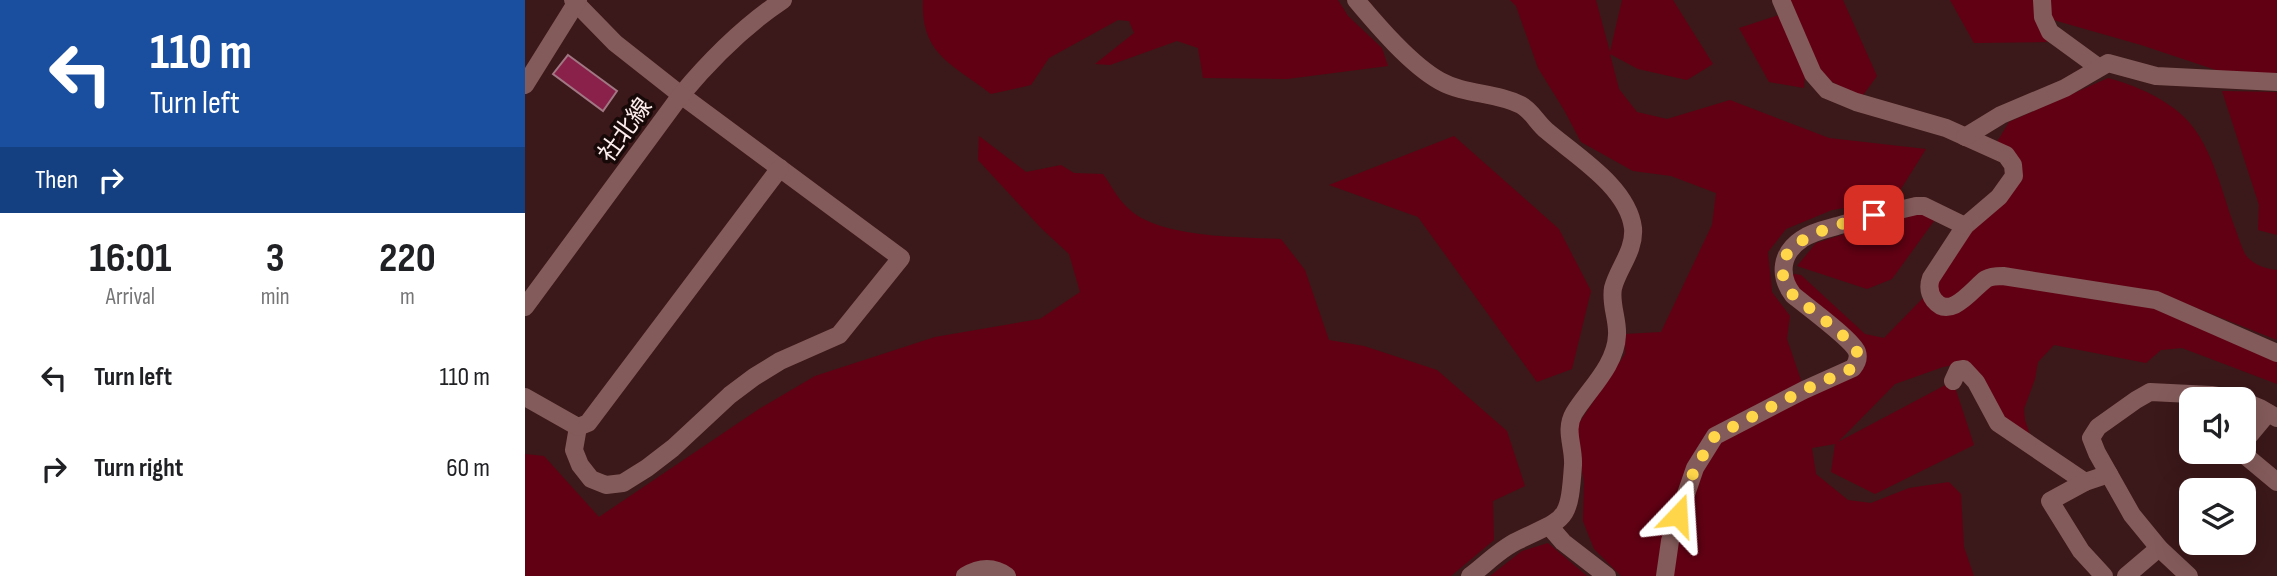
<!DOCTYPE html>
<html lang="en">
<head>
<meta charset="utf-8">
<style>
	:root { --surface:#fff; --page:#f2f2f2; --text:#202124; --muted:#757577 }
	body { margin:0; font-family:"Sofia Sans Condensed","Noto Sans JP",sans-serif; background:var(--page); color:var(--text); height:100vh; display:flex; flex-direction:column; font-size:26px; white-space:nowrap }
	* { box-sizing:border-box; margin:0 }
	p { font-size:23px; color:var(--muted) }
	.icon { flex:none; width:38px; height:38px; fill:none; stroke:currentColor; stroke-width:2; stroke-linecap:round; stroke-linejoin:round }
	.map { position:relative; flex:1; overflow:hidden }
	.sheet { display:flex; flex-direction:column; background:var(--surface); width:525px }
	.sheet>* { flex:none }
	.banner { background:#1a4fa0; color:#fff; overflow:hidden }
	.fabs { position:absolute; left:1654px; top:387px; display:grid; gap:14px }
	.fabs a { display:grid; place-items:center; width:77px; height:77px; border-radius:14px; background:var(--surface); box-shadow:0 7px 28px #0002; font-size:35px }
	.pin { position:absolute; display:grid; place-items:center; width:60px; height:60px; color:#fff; margin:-30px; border-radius:14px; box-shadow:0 4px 10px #0006 }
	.me { position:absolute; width:77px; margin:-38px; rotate:20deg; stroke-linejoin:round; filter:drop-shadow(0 0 5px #0008) }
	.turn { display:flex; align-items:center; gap:24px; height:147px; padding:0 35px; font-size:32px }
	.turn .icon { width:91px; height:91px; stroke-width:2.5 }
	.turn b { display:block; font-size:49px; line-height:60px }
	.then { display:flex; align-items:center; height:66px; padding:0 35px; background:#0003; gap:14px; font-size:26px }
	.eta { display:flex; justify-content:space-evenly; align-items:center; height:119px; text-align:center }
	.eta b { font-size:42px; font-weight:700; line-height:49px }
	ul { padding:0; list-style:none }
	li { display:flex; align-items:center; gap:21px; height:91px; padding:0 35px }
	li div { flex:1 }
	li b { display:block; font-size:26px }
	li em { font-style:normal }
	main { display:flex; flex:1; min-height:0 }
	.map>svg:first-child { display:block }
</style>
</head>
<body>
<main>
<section class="sheet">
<div class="banner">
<div class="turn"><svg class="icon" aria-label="left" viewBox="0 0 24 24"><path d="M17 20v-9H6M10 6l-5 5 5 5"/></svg><div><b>110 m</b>Turn left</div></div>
<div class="then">Then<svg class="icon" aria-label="right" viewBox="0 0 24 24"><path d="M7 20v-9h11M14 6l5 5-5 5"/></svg></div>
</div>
<div class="eta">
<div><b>16:01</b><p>Arrival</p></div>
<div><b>3</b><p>min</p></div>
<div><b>220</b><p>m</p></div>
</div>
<ul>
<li><svg class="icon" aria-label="left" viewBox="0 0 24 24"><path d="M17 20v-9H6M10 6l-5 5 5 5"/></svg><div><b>Turn left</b></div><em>110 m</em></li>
<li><svg class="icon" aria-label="right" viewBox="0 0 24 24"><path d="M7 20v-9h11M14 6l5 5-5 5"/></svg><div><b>Turn right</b></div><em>60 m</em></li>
</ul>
</section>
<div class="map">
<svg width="1752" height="576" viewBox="0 0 1752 576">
	<rect width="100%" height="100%" fill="#3b1819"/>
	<!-- green -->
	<g fill="#620013">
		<path d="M398,0H813L823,16L857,48L863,66L762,79L678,78L673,48L652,41L585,65L570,64L609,33L604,21L593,20L524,58L506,85L466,94C429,65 395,55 398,0Z"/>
		<polygon points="985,0 1071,0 1085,52 1097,0 1148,0 1188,64 1162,80 1113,69 1085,54 1094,89 1112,112 1142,119 1205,100 1304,138 1401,149 1369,200 1307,210 1261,229 1243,252 1247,292 1265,316 1262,339 1278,386 1189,433 1137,576 1096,576 1069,549 1058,521 1059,482 1050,429 1100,354 1100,334 1136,332 1187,225 1191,193 1146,176 1108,171 1056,142 1039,110 1013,68 991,6"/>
		<polygon points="1264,0 1318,0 1352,76 1336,98 1295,75"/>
		<polygon points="1425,0 1513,0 1514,26 1522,42 1449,43"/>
		<polygon points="1517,0 1752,0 1752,75 1697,72 1616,45 1518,17"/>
		<polygon points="1254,15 1280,75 1279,88 1244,82 1214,28"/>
		<path d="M1583,78C1610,85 1644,100 1663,121C1688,149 1697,193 1710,228C1713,236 1716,246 1720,254C1726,264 1741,269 1752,270V340L1636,294L1478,273L1433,299L1413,298L1409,280L1444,231L1495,176L1472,142L1484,122Z"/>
		<polygon points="1697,91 1752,92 1752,235 1733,230 1734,205"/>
		<path d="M454,136L501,172L536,165L549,173L578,174C586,185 593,200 604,209C634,238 716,237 756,239L780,270L804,340L839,346L912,370L982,431L1000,486L968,501L969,540L926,576H0V454L19,456L74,517L234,409L290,376L410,337L515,319L555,292L544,254L516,228L453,160Z"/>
		<polygon points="929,136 1034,229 1066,291 1047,369 1012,382 893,217 804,185"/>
		<polygon points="1393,211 1409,221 1367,279 1342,289 1272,266 1291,243"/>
		<polygon points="1270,274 1276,275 1340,334 1359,338 1398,298 1411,309 1470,280 1559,298 1629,307 1752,361 1752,384 1657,348 1636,350 1621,363 1529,345 1513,362 1510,379 1499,409 1500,420 1507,441 1479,421 1439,363 1418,367 1370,384 1313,442 1428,381 1449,445 1350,494 1306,472 1310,444 1287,448 1291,474 1323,500 1346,503 1384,488 1424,482 1436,494 1439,547 1449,576 1146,576 1156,517 1192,439 1275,398 1290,395 1332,372 1337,366 1273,295 1266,275"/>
		<polygon points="1023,543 1062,576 965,576 997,551"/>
	</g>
	<!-- building -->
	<polygon fill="#89214b" stroke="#a07782" stroke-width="2" points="43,55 92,91 78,111 28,74"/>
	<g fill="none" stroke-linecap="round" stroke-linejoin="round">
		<!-- minor -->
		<g stroke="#835b5a" stroke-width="18">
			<polyline points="48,0 90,43 156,95 376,258 314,335 255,361 229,377 205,395 148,448 122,468 98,483 81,485 66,479 55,465 49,450 53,427"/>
			<path d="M831,0C852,25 886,65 915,81C940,95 971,92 996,105C1006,110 1013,124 1022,131C1051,156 1103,187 1108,228C1110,251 1093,268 1088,288C1085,304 1093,319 1092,335C1091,365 1064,389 1049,413C1039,430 1049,446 1048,465C1044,524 1041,517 992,541C975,549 960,565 945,576"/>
			<path d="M1256,0L1288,74L1302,90L1331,102L1421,128L1481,155L1488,165L1489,176L1474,197L1440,226L1406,278C1403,286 1404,293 1409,300C1426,321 1448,288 1461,279C1466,276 1472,276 1478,276L1631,300L1752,353"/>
			<polyline points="1517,0 1518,17 1525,32 1573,67"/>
			<polyline points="0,85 53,0"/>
			<polyline points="1440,137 1476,115 1540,88 1583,63 1631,76 1752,82"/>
			<path d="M0,307L156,95C186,59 219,26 258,0"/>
			<polyline points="1428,381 1433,370 1439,369 1451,382 1473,423 1560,482 1584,474"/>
			<polyline points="0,397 53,427 63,423 255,168"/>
			<polyline points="1718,401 1735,408 1752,418"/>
			<polyline points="1718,443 1743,413"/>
			<polyline points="1716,452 1752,482"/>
			<polyline points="1560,482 1525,501 1556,551 1579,576"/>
			<polyline points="1025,527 1038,542 1082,576"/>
			<path d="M440,576C455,567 468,566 482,576"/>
			<path d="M1140,576L1145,541L1170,468L1190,436L1279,390L1328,368C1332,363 1334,358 1332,352C1328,340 1280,305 1268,295C1253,275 1256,253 1277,239C1287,232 1301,229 1312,226C1338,218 1365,212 1391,206H1399L1440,226"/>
			<polyline points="1601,576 1634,548"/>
			<polyline points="1664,576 1634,548 1607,515 1572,453 1566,438 1573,427 1611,400 1625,392 1686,395 1712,399"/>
		</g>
	</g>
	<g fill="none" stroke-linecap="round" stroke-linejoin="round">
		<!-- route -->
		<path stroke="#ffd54a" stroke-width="12" stroke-dasharray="0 21.6" d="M1153,515L1170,468L1190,436L1279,390L1328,368C1332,363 1334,358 1332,352C1328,340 1280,305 1268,295C1227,241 1315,225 1349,215"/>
	</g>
	<g text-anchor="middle" stroke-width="7" stroke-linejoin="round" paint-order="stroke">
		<!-- street labels -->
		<g font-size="24" fill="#fdeeed" stroke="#180909">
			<text transform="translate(100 130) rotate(-54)" y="8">社北線</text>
		</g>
	</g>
</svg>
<div class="fabs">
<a><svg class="icon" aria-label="sound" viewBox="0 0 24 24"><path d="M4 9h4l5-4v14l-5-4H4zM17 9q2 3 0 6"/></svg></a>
<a><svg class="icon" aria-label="layers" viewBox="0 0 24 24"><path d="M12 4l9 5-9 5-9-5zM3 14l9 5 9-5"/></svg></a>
</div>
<div class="pin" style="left:1349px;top:215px;background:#d93025"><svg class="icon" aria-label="arrive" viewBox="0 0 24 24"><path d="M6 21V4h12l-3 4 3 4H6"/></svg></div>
<svg class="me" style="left:1153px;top:515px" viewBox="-20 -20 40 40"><path d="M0-17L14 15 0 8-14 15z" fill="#ffd54a" stroke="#fff" stroke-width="4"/></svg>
</div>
</main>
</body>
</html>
